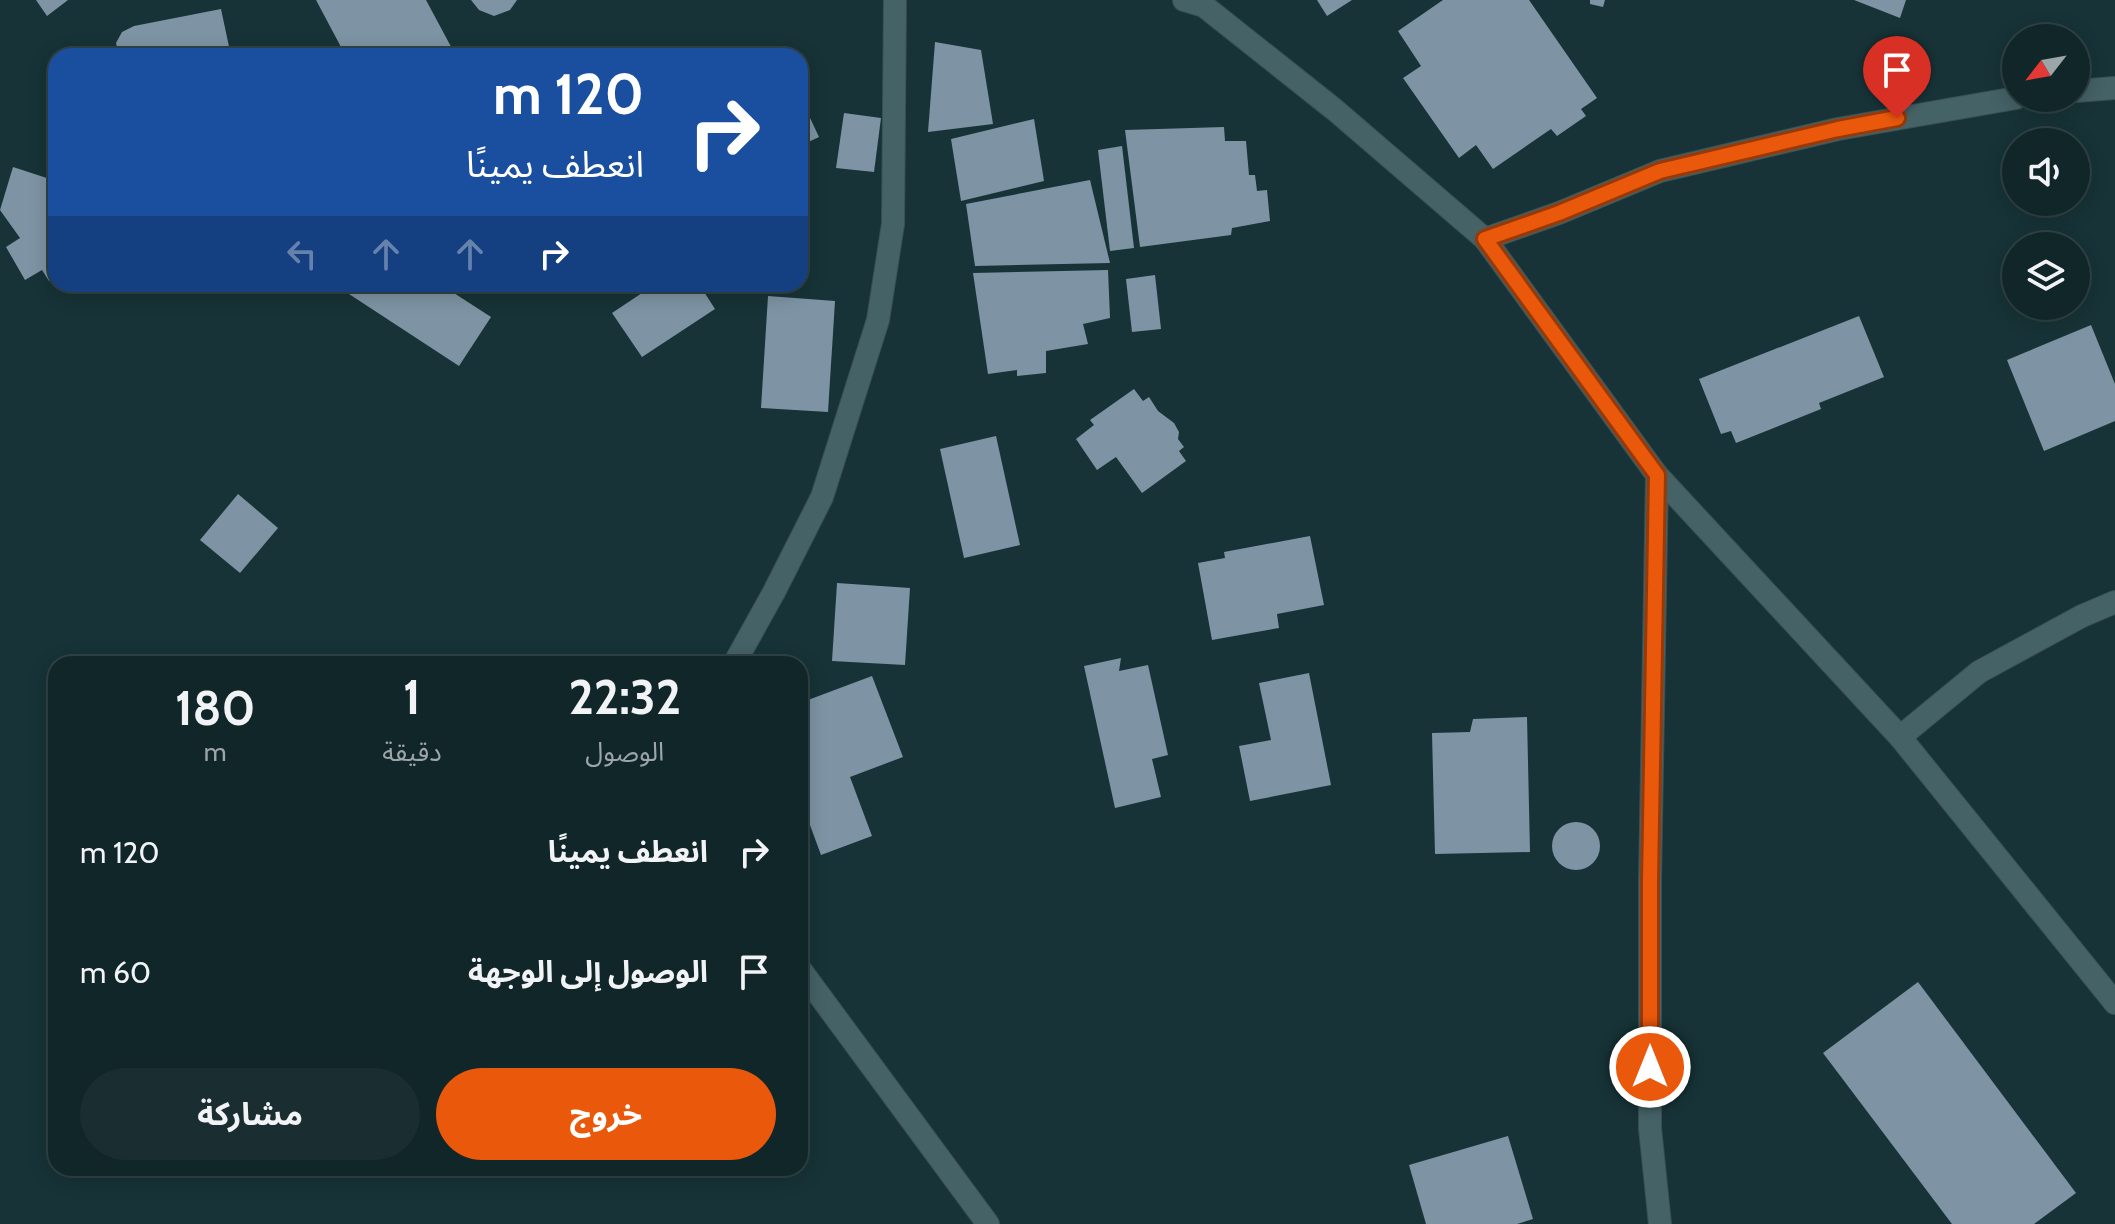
<!DOCTYPE html>
<html lang="ar">
<head>
<meta charset="utf-8">
<style>
	:root { --surface:#112629; --page:#1a2e31; --text:#f1f3f6; --muted:#9ca5a8; --line:#304346; --accent:#ea580c }
	body { margin:0; font-family:Cabin,"Noto Sans Arabic",sans-serif; background:var(--page); color:var(--text); direction:rtl; height:100vh; display:flex; flex-direction:column; font-size:30px; white-space:nowrap }
	* { box-sizing:border-box; margin:0 }
	p { font-size:26px; color:var(--muted) }
	.icon { flex:none; width:44px; height:44px; fill:none; stroke:currentColor; stroke-width:2; stroke-linecap:round; stroke-linejoin:round }
	.map { position:relative; flex:1; overflow:hidden; direction:ltr }
	.drawer { position:absolute; left:48px; top:656px; width:760px; height:520px; display:flex; flex-direction:column; background:var(--surface); border-radius:24px; box-shadow:0 4px 20px #0003,0 0 0 2px var(--line); direction:rtl }
	.drawer>* { flex:none }
	.top-card { position:absolute; left:48px; top:48px; width:760px; height:244px; border-radius:24px; box-shadow:0 4px 20px #0003,0 0 0 2px var(--line); direction:rtl; background:#1a4fa0; color:#fff; overflow:hidden }
	.needle { width:52px; rotate:239deg }
	.fabs { position:absolute; left:2002px; top:24px; display:grid; gap:16px }
	.fabs a { display:grid; place-items:center; width:88px; height:88px; border-radius:50%; background:var(--surface); box-shadow:0 4px 20px #0003,0 0 0 2px var(--line); font-size:40px }
	.pin { position:absolute; display:grid; place-items:center; width:68px; height:68px; color:#fff; margin:-82px -34px; border-radius:50% 50% 50% 0; rotate:-45deg; box-shadow:0 0 8px #0007 }
	.pin .icon { rotate:45deg }
	.me { position:absolute; width:88px; margin:-44px; rotate:0deg; stroke-linejoin:round; filter:drop-shadow(0 0 6px #0008) }
	.turn { display:flex; align-items:center; gap:28px; height:168px; padding:0 32px; font-size:36px }
	.turn .icon { width:104px; height:104px; stroke-width:2.5 }
	.turn b { display:block; font-size:56px; line-height:68px }
	.lanes { display:flex; align-items:center; height:76px; padding:0 32px; background:#0003; justify-content:center; gap:40px; direction:ltr }
	.lanes .off { opacity:.35 }
	.eta { display:flex; justify-content:space-evenly; align-items:center; height:136px; text-align:center }
	.eta b { font-size:48px; font-weight:700; line-height:56px }
	.primary-button { display:flex; gap:16px; margin-top:auto; padding:16px 32px }
	.primary-button a { flex:1; height:92px; border-radius:48px; background:var(--accent); color:#fff; font-size:32px; font-weight:700; line-height:92px; text-align:center }
	.primary-button a+a { background:var(--page); color:var(--text) }
	ul { padding:0; list-style:none }
	li { display:flex; align-items:center; gap:24px; height:120px; padding:0 32px }
	li div { flex:1 }
	li b { display:block; font-size:30px }
	li em { font-style:normal }
	.map>svg:first-child { display:block }
</style>
</head>
<body>
<div class="map">
<svg width="2115" height="1224" viewBox="0 0 2115 1224">
	<rect width="100%" height="100%" fill="#173337"/>
	<!-- building -->
	<g fill="#7e94a4">
		<polygon points="36,0 68,0 47,16"/>
		<polygon points="316,0 426,0 456,56 338,56 335,50 341,47"/>
		<polygon points="471,0 517,0 510,10 494,16 479,10"/>
		<polygon points="1317,0 1352,0 1327,16"/>
		<polygon points="1443,0 1529,0 1597,98 1581,109 1586,116 1557,136 1551,129 1493,169 1476,145 1459,158 1403,78 1421,66 1398,31"/>
		<polygon points="1590,0 1605,0 1603,7 1590,4"/>
		<polygon points="1854,0 1906,0 1900,18"/>
		<polygon points="221,9 231,56 119,56 116,43 122,32 134,26"/>
		<polygon points="935,42 981,50 993,124 928,132"/>
		<polygon points="803,103 819,137 800,146 800,104"/>
		<polygon points="844,113 881,118 874,172 836,168"/>
		<polygon points="1034,119 1044,181 961,201 951,139"/>
		<polygon points="1224,127 1225,141 1246,141 1249,175 1255,175 1257,191 1267,190 1270,221 1232,228 1231,235 1140,247 1125,130"/>
		<polygon points="1122,146 1134,248 1110,251 1098,150"/>
		<polygon points="13,167 56,181 56,276 49,281 42,270 25,280 6,247 20,238 0,210"/>
		<polygon points="1090,180 1110,263 975,266 966,204"/>
		<polygon points="1108,270 1110,318 1083,324 1088,344 1046,351 1046,373 1017,376 1017,370 988,374 973,273"/>
		<polygon points="1155,275 1161,329 1132,332 1126,279"/>
		<polygon points="355,284 440,284 491,317 459,366 349,294"/>
		<polygon points="648,284 699,284 715,309 642,357 612,313 651,287"/>
		<polygon points="768,296 835,301 828,412 761,408"/>
		<polygon points="1859,316 1884,377 1819,403 1821,409 1736,443 1731,431 1721,434 1699,379"/>
		<polygon points="2091,325 2115,384 2115,421 2044,451 2007,360"/>
		<polygon points="1134,389 1143,401 1149,397 1158,411 1174,423 1179,432 1178,439 1184,447 1179,451 1186,461 1142,493 1116,457 1097,470 1076,439 1094,425 1090,420"/>
		<polygon points="996,436 1020,545 964,558 940,449"/>
		<polygon points="238,494 278,528 240,573 200,540"/>
		<polygon points="1310,536 1324,605 1277,614 1279,628 1212,640 1198,563 1225,558 1224,552"/>
		<polygon points="837,583 910,588 905,665 832,661"/>
		<polygon points="1121,658 1119,671 1148,665 1168,755 1152,759 1161,797 1115,808 1084,666"/>
		<polygon points="1309,673 1331,785 1250,801 1239,746 1271,740 1259,683"/>
		<polygon points="872,676 903,757 850,777 872,836 821,855 800,798 800,703"/>
		<polygon points="1527,717 1530,852 1435,854 1432,733 1470,732 1473,719"/>
		<circle cx="1576" cy="846" r="24"/>
		<polygon points="1918,982 2076,1193 2034,1224 1952,1224 1823,1053"/>
		<polygon points="1508,1136 1533,1219 1517,1224 1426,1224 1409,1165"/>
	</g>
	<g fill="none" stroke-linecap="round" stroke-linejoin="round">
		<defs>
			<g id="minor">
				<polyline points="1184,0 1204,6 1335,110 1485,239 1657,475 1900,737 2115,1003"/>
				<polyline points="2076,91 2115,88"/>
				<polyline points="1485,239 1559,213 1660,171 1838,129 2016,98"/>
				<polyline points="1657,475 1650,881 1650,1128 1660,1224"/>
				<polyline points="1900,737 1979,672 2082,616 2115,602"/>
			</g>
			<g id="tertiary">
				<polyline points="734,664 774,592 822,497 878,320 893,224 895,0"/>
				<polyline points="800,969 988,1224"/>
			</g>
		</defs>
		<!-- minor casing -->
		<use href="#minor" stroke="#385053" stroke-width="24"/>
		<!-- tertiary casing -->
		<use href="#tertiary" stroke="#385053" stroke-width="24"/>
		<!-- minor -->
		<use href="#minor" stroke="#456266" stroke-width="22"/>
		<!-- tertiary -->
		<use href="#tertiary" stroke="#456266" stroke-width="22"/>
	</g>
	<g fill="none" stroke-linecap="round" stroke-linejoin="round">
		<defs>
			<polyline id="route" points="1650,1067 1650,881 1657,475 1485,239 1559,213 1660,171 1838,129 1897,118"/>
		</defs>
		<!-- route casing -->
		<use href="#route" stroke="#983908" stroke-width="20"/>
		<!-- route -->
		<use href="#route" stroke="#ea580c" stroke-width="14"/>
	</g>
</svg>
<div class="fabs">
<a><svg class="needle" viewBox="-14 -14 28 28"><path d="M0-13l5 13h-10z" fill="#e53935"/><path d="M0 13l5-13h-10z" fill="#9ca5a8"/></svg></a>
<a><svg class="icon" aria-label="sound" viewBox="0 0 24 24"><path d="M4 9h4l5-4v14l-5-4H4zM17 9q2 3 0 6"/></svg></a>
<a><svg class="icon" aria-label="layers" viewBox="0 0 24 24"><path d="M12 4l9 5-9 5-9-5zM3 14l9 5 9-5"/></svg></a>
</div>
<div class="pin" style="left:1897px;top:118px;background:#d93025"><svg class="icon" aria-label="arrive" viewBox="0 0 24 24"><path d="M6 21V4h12l-3 4 3 4H6"/></svg></div>
<svg class="me" style="left:1650px;top:1067px" viewBox="-20 -20 40 40"><circle r="17" fill="#ea580c" stroke="#fff" stroke-width="3"/><path d="M0-11L8 9 0 5-8 9z" fill="#fff"/></svg>
<div class="top-card">
<div class="turn"><svg class="icon" aria-label="right" viewBox="0 0 24 24"><path d="M7 20v-9h11M14 6l5 5-5 5"/></svg><div><b>120 m</b>انعطف يمينًا</div></div>
<div class="lanes"><svg class="icon off" aria-label="left" viewBox="0 0 24 24"><path d="M17 20v-9H6M10 6l-5 5 5 5"/></svg><svg class="icon off" aria-label="ahead" viewBox="0 0 24 24"><path d="M12 20V5M6 11l6-6 6 6"/></svg><svg class="icon off" aria-label="ahead" viewBox="0 0 24 24"><path d="M12 20V5M6 11l6-6 6 6"/></svg><svg class="icon" aria-label="right" viewBox="0 0 24 24"><path d="M7 20v-9h11M14 6l5 5-5 5"/></svg></div>
</div>
<section class="drawer">
<div class="eta">
<div><b>22:32</b><p>الوصول</p></div>
<div><b>1</b><p>دقيقة</p></div>
<div><b>180</b><p>m</p></div>
</div>
<ul>
<li><svg class="icon" aria-label="right" viewBox="0 0 24 24"><path d="M7 20v-9h11M14 6l5 5-5 5"/></svg><div><b>انعطف يمينًا</b></div><em>120 m</em></li>
<li><svg class="icon" aria-label="arrive" viewBox="0 0 24 24"><path d="M6 21V4h12l-3 4 3 4H6"/></svg><div><b>الوصول إلى الوجهة</b></div><em>60 m</em></li>
</ul>
<div class="primary-button"><a>خروج</a><a>مشاركة</a></div>
</section>
</div>
</body>
</html>
